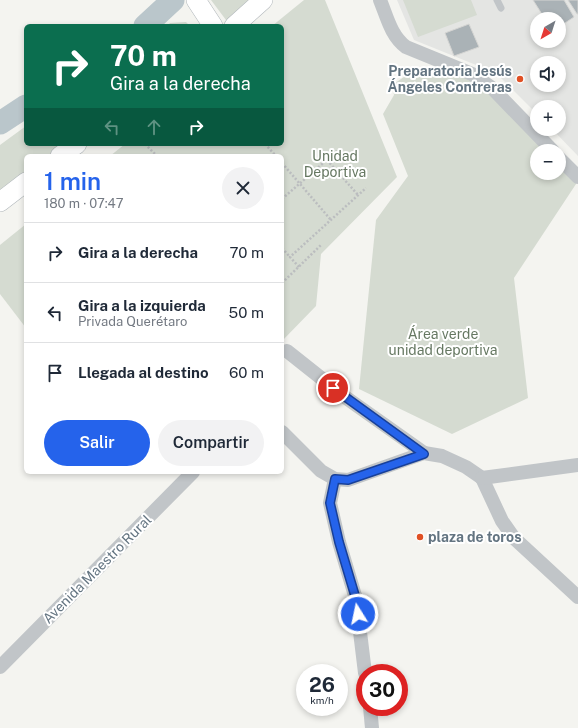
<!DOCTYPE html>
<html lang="es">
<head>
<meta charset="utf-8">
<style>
	:root { --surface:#fff; --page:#f2f2f3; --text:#1f2937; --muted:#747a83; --line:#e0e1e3; --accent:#2563eb }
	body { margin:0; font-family:"Public Sans",sans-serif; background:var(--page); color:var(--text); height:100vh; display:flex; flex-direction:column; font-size:15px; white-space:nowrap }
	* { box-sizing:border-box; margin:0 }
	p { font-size:13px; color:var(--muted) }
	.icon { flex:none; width:22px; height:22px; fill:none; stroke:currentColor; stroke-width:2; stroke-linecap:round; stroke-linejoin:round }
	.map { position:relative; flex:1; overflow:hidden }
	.sheet { position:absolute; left:24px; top:154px; width:260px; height:320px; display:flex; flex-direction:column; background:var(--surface); border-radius:6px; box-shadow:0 2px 6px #0003 }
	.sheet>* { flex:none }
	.top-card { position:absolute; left:24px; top:24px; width:260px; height:122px; border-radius:6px; box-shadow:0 2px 6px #0003; background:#0b6e4f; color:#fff; overflow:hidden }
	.needle { width:26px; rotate:219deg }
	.buttons { position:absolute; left:530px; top:12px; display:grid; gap:8px }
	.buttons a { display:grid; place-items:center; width:36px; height:36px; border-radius:50%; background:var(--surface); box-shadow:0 2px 6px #0003; font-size:20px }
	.speed { position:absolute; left:296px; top:664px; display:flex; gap:8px; font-size:20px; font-weight:700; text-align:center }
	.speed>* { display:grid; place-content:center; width:52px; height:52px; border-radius:50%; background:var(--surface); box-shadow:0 2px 6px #0003; line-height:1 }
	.speed small { font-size:10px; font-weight:400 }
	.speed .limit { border:6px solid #d22; background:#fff; color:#111 }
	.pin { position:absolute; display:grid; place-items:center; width:34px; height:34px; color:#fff; margin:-17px; border:2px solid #fff; border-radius:50%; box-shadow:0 1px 4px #0007 }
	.me { position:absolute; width:44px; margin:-22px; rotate:350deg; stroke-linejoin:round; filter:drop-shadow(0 0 3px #0008) }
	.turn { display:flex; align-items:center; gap:14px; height:84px; padding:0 20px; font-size:18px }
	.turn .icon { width:52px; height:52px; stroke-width:2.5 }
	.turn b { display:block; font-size:28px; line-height:34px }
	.lanes { display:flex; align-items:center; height:38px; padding:0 20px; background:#0003; justify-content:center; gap:20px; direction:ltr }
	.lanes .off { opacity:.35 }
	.round { display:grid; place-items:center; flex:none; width:42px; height:42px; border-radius:21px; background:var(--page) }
	.summary { display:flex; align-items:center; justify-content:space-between; height:68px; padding:0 20px }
	h1 { font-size:24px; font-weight:600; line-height:30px; color:var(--accent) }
	.primary-button { display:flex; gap:8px; margin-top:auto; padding:8px 20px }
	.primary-button a { flex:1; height:46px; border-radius:24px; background:var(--accent); color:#fff; font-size:16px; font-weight:600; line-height:46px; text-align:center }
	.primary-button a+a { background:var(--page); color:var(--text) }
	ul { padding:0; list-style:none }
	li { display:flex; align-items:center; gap:12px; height:60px; padding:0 20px; border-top:1px solid var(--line) }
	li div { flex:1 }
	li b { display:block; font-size:15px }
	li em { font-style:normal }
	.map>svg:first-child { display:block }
</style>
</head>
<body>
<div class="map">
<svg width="578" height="728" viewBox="0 0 578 728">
	<rect width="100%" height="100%" fill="#f4f4f0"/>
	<!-- built -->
	<path fill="#e4e5e3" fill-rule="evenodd" d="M397,0H578V156L552,129H559V107H537V114L496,73L414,40ZM537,19H559V41H537ZM537,63H559V85H537Z"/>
	<!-- green -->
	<g fill="#d5dbd1">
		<polygon points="211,0 259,0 229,24"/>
		<polygon points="304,0 325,0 397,177 321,254 316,306 282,341 282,156 110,156 125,144 282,144 282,26 272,26"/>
		<polygon points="403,0 471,0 477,15 418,37"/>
		<polygon points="186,22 190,26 167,26 170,23"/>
		<polygon points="446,66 485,85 549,151 537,151 537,173 559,173 559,161 578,181 514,278 528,398 452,434 359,389 376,220 408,176 383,114 394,95 392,85 413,71"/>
		<polygon points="26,126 26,144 77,144 61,156 26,156 26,181 0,199 0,145"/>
		<polygon points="26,224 26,328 0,294 0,245"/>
	</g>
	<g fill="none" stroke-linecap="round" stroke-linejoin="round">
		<!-- river -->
		<g stroke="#bac6cb" stroke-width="23">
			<polyline points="145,26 173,0"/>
			<polyline points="0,123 26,106"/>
		</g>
	</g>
	<!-- building -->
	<g fill="#aab2b6" stroke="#d5d5d3">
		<polygon points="533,0 564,0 574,17 559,27 559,19 545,19"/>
		<polygon points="568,0 578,0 578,14 577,14"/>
		<polygon points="469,24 479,47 454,56 445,33"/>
	</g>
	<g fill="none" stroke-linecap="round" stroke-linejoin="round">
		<defs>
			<g id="secondary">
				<polyline points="196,0 213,26"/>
				<polyline points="234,26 263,0"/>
				<polyline points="60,156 77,144"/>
				<polyline points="0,202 26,182"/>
			</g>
		</defs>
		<!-- secondary casing -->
		<use href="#secondary" stroke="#b1b7bb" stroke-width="20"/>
		<!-- path -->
		<g stroke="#bbbdbf" stroke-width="2.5" stroke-dasharray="2 2" stroke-linecap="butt">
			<polyline points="145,144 157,156"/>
			<polyline points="265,144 276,156"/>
			<polyline points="327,160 358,195"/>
			<polyline points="282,163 331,220"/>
			<polyline points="282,199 337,151"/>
			<polyline points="282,248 290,257"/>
			<polyline points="299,267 290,257 366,188"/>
			<polyline points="282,283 321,245"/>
		</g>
		<!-- lane -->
		<polyline stroke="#c1c5c8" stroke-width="7" points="497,0 501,8"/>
		<!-- street -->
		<g stroke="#c1c5c8" stroke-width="14">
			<path d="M380,0C387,17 391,36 406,47L472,74L492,88L553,151"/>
			<polyline points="559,158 578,177"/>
			<polyline points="287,351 345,397 424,453"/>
			<polyline points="282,432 321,471 335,479 348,480 424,453 442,456 466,467 482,478"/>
			<polyline points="482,478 502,521 514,538 578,597"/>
			<polyline points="482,478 578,465"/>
			<polyline points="335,479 330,503 339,542 356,599 365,673"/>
			<polyline points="0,667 193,472"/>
			<polyline points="370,707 372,728"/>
		</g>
		<!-- secondary -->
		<use href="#secondary" stroke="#fff" stroke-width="19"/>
	</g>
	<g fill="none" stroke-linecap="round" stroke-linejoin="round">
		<defs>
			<polyline id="route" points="333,388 424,454 348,480 335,479 330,503 339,542 356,599 358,614"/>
		</defs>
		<!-- route casing -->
		<use href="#route" stroke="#184099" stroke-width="10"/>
		<!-- route -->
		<use href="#route" stroke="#2563eb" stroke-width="7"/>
	</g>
	<!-- markers -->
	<g fill="#e05024" stroke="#fff" stroke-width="1.5">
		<circle cx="520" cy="79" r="4"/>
		<circle cx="420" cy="537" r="4"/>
	</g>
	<g text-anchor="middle" stroke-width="4" stroke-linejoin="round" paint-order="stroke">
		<!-- poi labels -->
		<g font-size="14" font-weight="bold" fill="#637481" stroke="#fff" text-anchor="end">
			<text x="512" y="76">Preparatoria Jesús<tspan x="512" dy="16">Ángeles Contreras</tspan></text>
			<text x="428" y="542" text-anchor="start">plaza de toros</text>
		</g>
		<!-- park labels -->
		<g font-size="14" fill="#667862" stroke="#fff">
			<text x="335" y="161">Unidad<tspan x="335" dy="16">Deportiva</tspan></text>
			<text x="443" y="339">Área verde<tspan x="443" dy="16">unidad deportiva</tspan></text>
		</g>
		<!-- street labels -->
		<g font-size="14" fill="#637481" stroke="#fff">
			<text transform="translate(97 569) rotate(-45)" y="5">Avenida Maestro Rural</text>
		</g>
	</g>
</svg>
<div class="buttons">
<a><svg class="needle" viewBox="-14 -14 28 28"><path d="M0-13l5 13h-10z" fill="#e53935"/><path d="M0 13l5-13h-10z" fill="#747a83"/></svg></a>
<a><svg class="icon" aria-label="sound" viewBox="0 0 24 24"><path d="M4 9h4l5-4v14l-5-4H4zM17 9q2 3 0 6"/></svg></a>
<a>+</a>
<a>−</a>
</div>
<div class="speed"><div>26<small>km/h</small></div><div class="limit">30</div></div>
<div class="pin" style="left:333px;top:388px;background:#d93025"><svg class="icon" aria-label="arrive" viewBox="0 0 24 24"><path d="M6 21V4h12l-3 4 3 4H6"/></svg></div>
<svg class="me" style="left:358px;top:614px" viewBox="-20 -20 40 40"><circle r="17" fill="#2563eb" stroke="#fff" stroke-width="3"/><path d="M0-11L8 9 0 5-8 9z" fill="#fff"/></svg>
<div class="top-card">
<div class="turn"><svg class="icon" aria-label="right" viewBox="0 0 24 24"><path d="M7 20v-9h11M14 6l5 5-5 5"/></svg><div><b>70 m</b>Gira a la derecha</div></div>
<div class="lanes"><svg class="icon off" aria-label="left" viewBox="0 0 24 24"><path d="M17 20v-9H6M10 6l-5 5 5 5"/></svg><svg class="icon off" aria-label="ahead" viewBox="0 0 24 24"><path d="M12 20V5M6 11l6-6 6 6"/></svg><svg class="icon" aria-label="right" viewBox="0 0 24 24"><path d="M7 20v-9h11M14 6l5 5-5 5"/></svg></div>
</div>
<section class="sheet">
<div class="summary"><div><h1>1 min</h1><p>180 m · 07:47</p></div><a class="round"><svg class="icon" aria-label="close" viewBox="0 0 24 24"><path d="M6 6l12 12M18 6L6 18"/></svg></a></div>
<ul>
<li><svg class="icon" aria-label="right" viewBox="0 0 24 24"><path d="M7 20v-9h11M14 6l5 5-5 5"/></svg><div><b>Gira a la derecha</b></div><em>70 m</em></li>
<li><svg class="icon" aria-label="left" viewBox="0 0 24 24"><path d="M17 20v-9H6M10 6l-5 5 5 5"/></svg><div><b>Gira a la izquierda</b><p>Privada Querétaro</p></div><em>50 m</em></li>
<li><svg class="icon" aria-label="arrive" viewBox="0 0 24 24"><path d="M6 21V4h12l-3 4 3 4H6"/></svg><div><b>Llegada al destino</b></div><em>60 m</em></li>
</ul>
<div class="primary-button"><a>Salir</a><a>Compartir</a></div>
</section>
</div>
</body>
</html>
